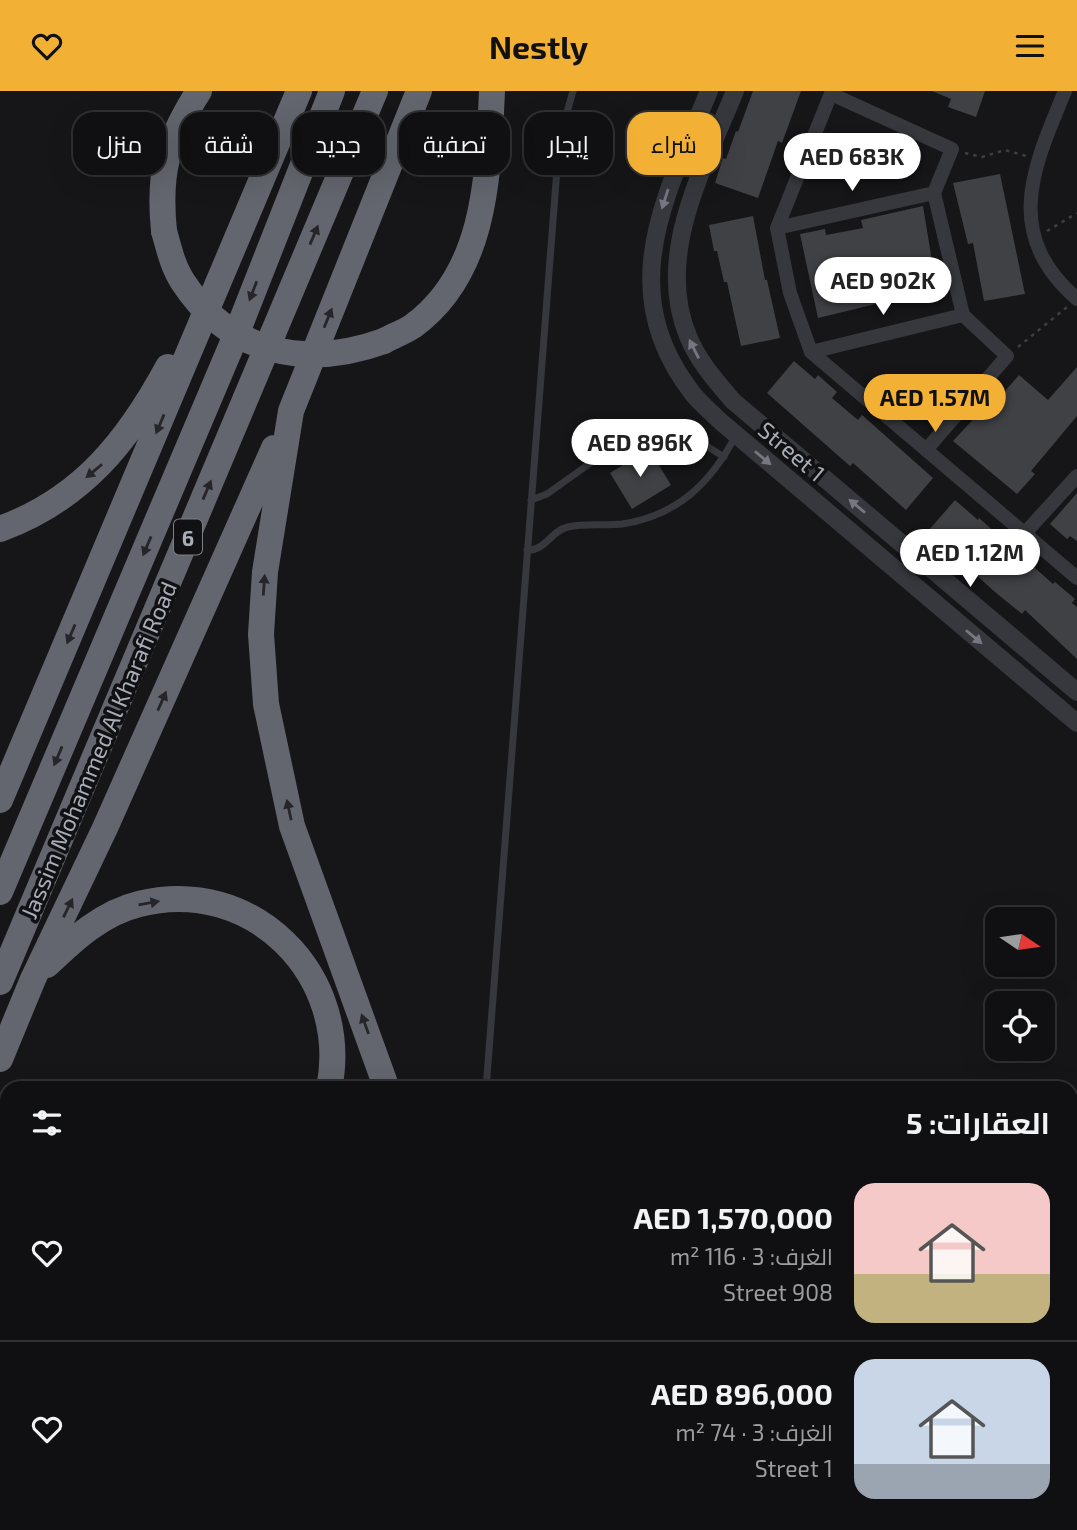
<!DOCTYPE html>
<html lang="ar">
<meta charset="utf-8">
<style>
body{margin:0;font-family:"Exo 2",Cairo,sans-serif;background:#1e1e20;color:#f1f3f6;direction:rtl;height:100vh;display:flex;flex-direction:column;font-size:26px;white-space:nowrap}
*{box-sizing:border-box;margin:0}
p{font-size:23px;color:#9c9d9f}
.icon{flex:none;width:38px;height:38px;fill:none;stroke:currentColor;stroke-width:2;stroke-linecap:round;stroke-linejoin:round}
.map{position:relative;flex:1;overflow:hidden;direction:ltr}
.panel{position:absolute;left:0px;top:990px;width:1078px;height:450px;display:flex;flex-direction:column;background:#101012;border-radius:21px 21px 0 0;box-shadow:0 7px 28px #0002,0 0 0 2px #303032;direction:rtl}
.panel>*{flex:none}
.banner{position:absolute;left:21px;top:21px;width:700px;height:63px;direction:rtl;display:flex;gap:14px}
.needle{width:46px;rotate:103deg}
.controls{position:absolute;left:985px;top:816px;display:grid;gap:14px}
.controls a{display:grid;place-items:center;width:70px;height:70px;border-radius:14px;background:#101012;box-shadow:0 7px 28px #0002,0 0 0 2px #303032;font-size:35px}
.price{position:absolute;translate:-50% -60px;padding:0 16px;border-radius:24px;background:#fff;color:#222;font-size:23px;line-height:46px;filter:drop-shadow(0 2px 4px #0008)}
.price::after{content:'';position:absolute;left:50%;top:42px;width:21px;height:16px;margin-left:-10px;background:inherit;clip-path:polygon(0 0,100% 0,50% 100%)}
.price.current{background:#f2b134;color:#111}
ul{padding:0;list-style:none}
li{display:flex;align-items:center;gap:21px;height:175px;padding:0 28px}
li+li{border-top:2px solid #303032}
li span{display:grid;place-items:center;flex:none;width:196px;height:140px;border-radius:21px;color:#555}
li>.icon{margin-inline-start:auto}
span .icon{width:84px;height:84px;fill:#fffc;stroke-width:1}
li b{font-size:30px}
h2{display:flex;justify-content:space-between;align-items:center;height:84px;padding:0 28px;font-size:30px}
.tag{padding:0 24px;border-radius:21px;background:#101012;box-shadow:0 7px 28px #0002,0 0 0 2px #303032;font-size:24px;line-height:63px}
.tag.current{background:#f2b134;color:#111}
header{display:flex;justify-content:space-between;align-items:center;height:91px;padding:0 28px;background:#f2b134;color:#111;font-size:32px;font-weight:700}
.map>svg:first-child{display:block}
.building{fill:#404145}
.lines{fill:none;stroke-linecap:round;stroke-linejoin:round}
.path{stroke:#3d3f44;stroke-width:2.5;stroke-dasharray:3.5 5;stroke-linecap:butt}
.service{stroke:#37383d;stroke-width:7}
.minor{stroke:#37383d;stroke-width:14}
.tertiary{stroke:#37383d;stroke-width:18}
.motorway{stroke:#63666e;stroke-width:26}
.motorway-bridge{stroke:#63666e;stroke-width:26}
.oneway{fill:#757881}
.oneway2{fill:#26262a}
.labels{text-anchor:middle;dominant-baseline:central;stroke-width:7;stroke-linejoin:round;paint-order:stroke}
.shield{fill:#111113;stroke:#7b7e86;stroke-width:2}
.shield-label{font-size:21px;font-weight:bold;fill:#a8adb8}
.street-label{font-size:23px;fill:#a8adb8;stroke:#111113}
</style>
<header><svg class="icon" aria-label="menu" viewBox="0 0 24 24"><path d="M4 6h16M4 12h16M4 18h16"/></svg>Nestly<svg class="icon" aria-label="heart" viewBox="0 0 24 24"><path d="M12 20l-8-8c-3-5 5-10 8-4 3-6 11-1 8 4z"/></svg></header>
<div class="map">
<svg width="1077" height="1439" viewBox="0 0 1077 1439">
<rect width="100%" height="100%" fill="#161618"/>
<path class="building" d="M753 0H801L782 52 778 50 758 107 715 92 723 67 726 68 736 40 738 41Z
M932 0H985L976 26 948 16 951 8Z
M1000 83 1025 203 984 210 973 152 968 153 953 92Z
M923 115 938 207 913 212 912 207 881 213 880 212 818 227 800 143 825 138 826 144 863 137 861 129Z
M753 125 765 189H767L780 247 741 255 727 191H724L717 160H714L709 134Z
M794 270 815 288 818 284 837 301 832 307 858 329 862 324 933 387 906 419 853 372 850 375 767 302Z
M1077 276V325L1031 380 1035 383 1017 403 953 350 994 306 997 309 1019 284 1048 309Z
M649 358 671 394 632 418 610 382Z
M1077 402V450L1070 445 1067 448 1050 433Z
M955 409 978 429 979 427 1053 493 1055 491 1075 508 1072 512 1077 516V568L1025 519 1022 523 995 501 974 482 976 480 929 439Z"/>
<g class="lines">
<path class="path" d="M965 62 982 66 1005 59 1026 65
M1047 140 1077 122
M1018 256 1067 216"/>
<path class="service" d="M531 409 547 403 634 341C664 324 700 351 724 366
M527 459C546 460 550 440 568 436 585 432 604 435 622 433 677 425 711 392 736 344
M486 998 558 65 563 35 573 0
M618 1433 622 1439
M959 1433 965 1439"/>
<path class="minor" d="M832 0 777 137 790 202 811 261 1077 487
M1065 0C1033 77 1002 143 1077 208
M831 3 952 58 934 102 963 224 1007 265 926 359
M777 137 934 102
M811 261 963 224
M1025 442 1077 385"/>
<path class="tertiary" d="M709 0C666 104 612 200 693 303 701 313 711 321 720 330L1077 632
M735 0C705 75 654 163 688 245 698 270 716 290 733 310L1077 601
M0 1026 7 1031
M0 1070 7 1076
M438 1433 445 1439
M480 1433 487 1439"/>
<path class="motorway" d="M164 140C158 81 167 50 199 0
M384 250C393 245 404 241 413 235 487 181 488 83 492 0
M0 438C82 408 128 350 168 276
M0 709 299 0
M0 801 236 244 332 0
M47 874C74 848 102 822 139 813 253 784 352 885 329 998
M0 891 375 0
M0 968 33 888 105 737 274 357
M387 998 292 735 266 613 261 543 265 481 291 320 419 0
M382 1433 397 1439
M526 1433 530 1439
M96 1439 108 1433
M211 1439 231 1433"/>
<path class="motorway-bridge" d="M164 140C169 158 173 176 183 191 230 263 307 278 384 250"/>
</g>
<defs><path id="oneway-solid" d="M-6-.8H1V-3.2L6.5 0L1 3.2V.8H-6Z" transform="scale(1.75)"/></defs>
<g class="oneway">
<use href="#oneway-solid" transform="translate(665 108) rotate(108)"/>
<use href="#oneway-solid" transform="translate(694 258) rotate(-117)"/>
<use href="#oneway-solid" transform="translate(763 367) rotate(40)"/>
<use href="#oneway-solid" transform="translate(857 415) rotate(-140)"/>
<use href="#oneway-solid" transform="translate(974 546) rotate(40)"/>
</g>
<g class="oneway2">
<use href="#oneway-solid" transform="translate(314 144) rotate(-67)"/>
<use href="#oneway-solid" transform="translate(253 200) rotate(111)"/>
<use href="#oneway-solid" transform="translate(328 227) rotate(-68)"/>
<use href="#oneway-solid" transform="translate(160 333) rotate(113)"/>
<use href="#oneway-solid" transform="translate(94 380) rotate(140)"/>
<use href="#oneway-solid" transform="translate(207 399) rotate(-67)"/>
<use href="#oneway-solid" transform="translate(147 455) rotate(113)"/>
<use href="#oneway-solid" transform="translate(264 494) rotate(-86)"/>
<use href="#oneway-solid" transform="translate(71 543) rotate(113)"/>
<use href="#oneway-solid" transform="translate(162 610) rotate(-66)"/>
<use href="#oneway-solid" transform="translate(58 665) rotate(113)"/>
<use href="#oneway-solid" transform="translate(289 719) rotate(-102)"/>
<use href="#oneway-solid" transform="translate(149 812) rotate(-10)"/>
<use href="#oneway-solid" transform="translate(68 817) rotate(-64)"/>
<use href="#oneway-solid" transform="translate(365 933) rotate(-110)"/>
</g>
<g class="labels">
<rect class="shield" x="174" y="428.5" width="28" height="35" rx="5"/>
<g class="shield-label">
<text x="188" y="446">6</text>
</g>
<g class="street-label">
<text transform="translate(792 360) rotate(40)">Street 1</text>
<text transform="translate(98 659) rotate(-67)">Jassim Mohammed Al Kharafi Road</text>
</g>
</g>
</svg>
<div class="controls">
<a><svg class="needle" viewBox="-14 -14 28 28"><path d="M0-13l5 13h-10z" fill="#e53935"/><path d="M0 13l5-13h-10z" fill="#9c9d9f"/></svg></a>
<a><svg class="icon" aria-label="locate" viewBox="0 0 24 24"><circle cx="12" cy="12" r="6"/><path d="M12 2v4M12 18v4M2 12h4M18 12h4"/></svg></a>
</div>
<b class="price" style="left:852px;top:102px">AED 683K</b>
<b class="price" style="left:883px;top:226px">AED 902K</b>
<b class="price current" style="left:935px;top:343px">AED 1.57M</b>
<b class="price" style="left:640px;top:388px">AED 896K</b>
<b class="price" style="left:970px;top:498px">AED 1.12M</b>
<div class="banner">
<a class="tag current">شراء</a>
<a class="tag">إيجار</a>
<a class="tag">تصفية</a>
<a class="tag">جديد</a>
<a class="tag">شقة</a>
<a class="tag">منزل</a>
</div>
<section class="panel">
<h2>العقارات: 5<svg class="icon" aria-label="filters" viewBox="0 0 24 24"><path d="M4 7h16M4 17h16"/><circle cx="9" cy="7" r="2"/><circle cx="15" cy="17" r="2"/></svg></h2>
<ul>
<li><span style="background:linear-gradient(#f6c9c9 65%,#c2b280 0)"><svg class="icon" aria-label="home" viewBox="0 0 24 24"><path d="M3 11l9-7 9 7M6 9v11h12V9"/></svg></span><div><b>AED 1,570,000</b><p>الغرف: 3 · 116 m²</p><p>Street 908</p></div><svg class="icon" aria-label="heart" viewBox="0 0 24 24"><path d="M12 20l-8-8c-3-5 5-10 8-4 3-6 11-1 8 4z"/></svg></li>
<li><span style="background:linear-gradient(#c9d6e8 75%,#9aa5b1 0)"><svg class="icon" aria-label="home" viewBox="0 0 24 24"><path d="M3 11l9-7 9 7M6 9v11h12V9"/></svg></span><div><b>AED 896,000</b><p>الغرف: 3 · 74 m²</p><p>Street 1</p></div><svg class="icon" aria-label="heart" viewBox="0 0 24 24"><path d="M12 20l-8-8c-3-5 5-10 8-4 3-6 11-1 8 4z"/></svg></li>
</ul>
</section>
</div>
